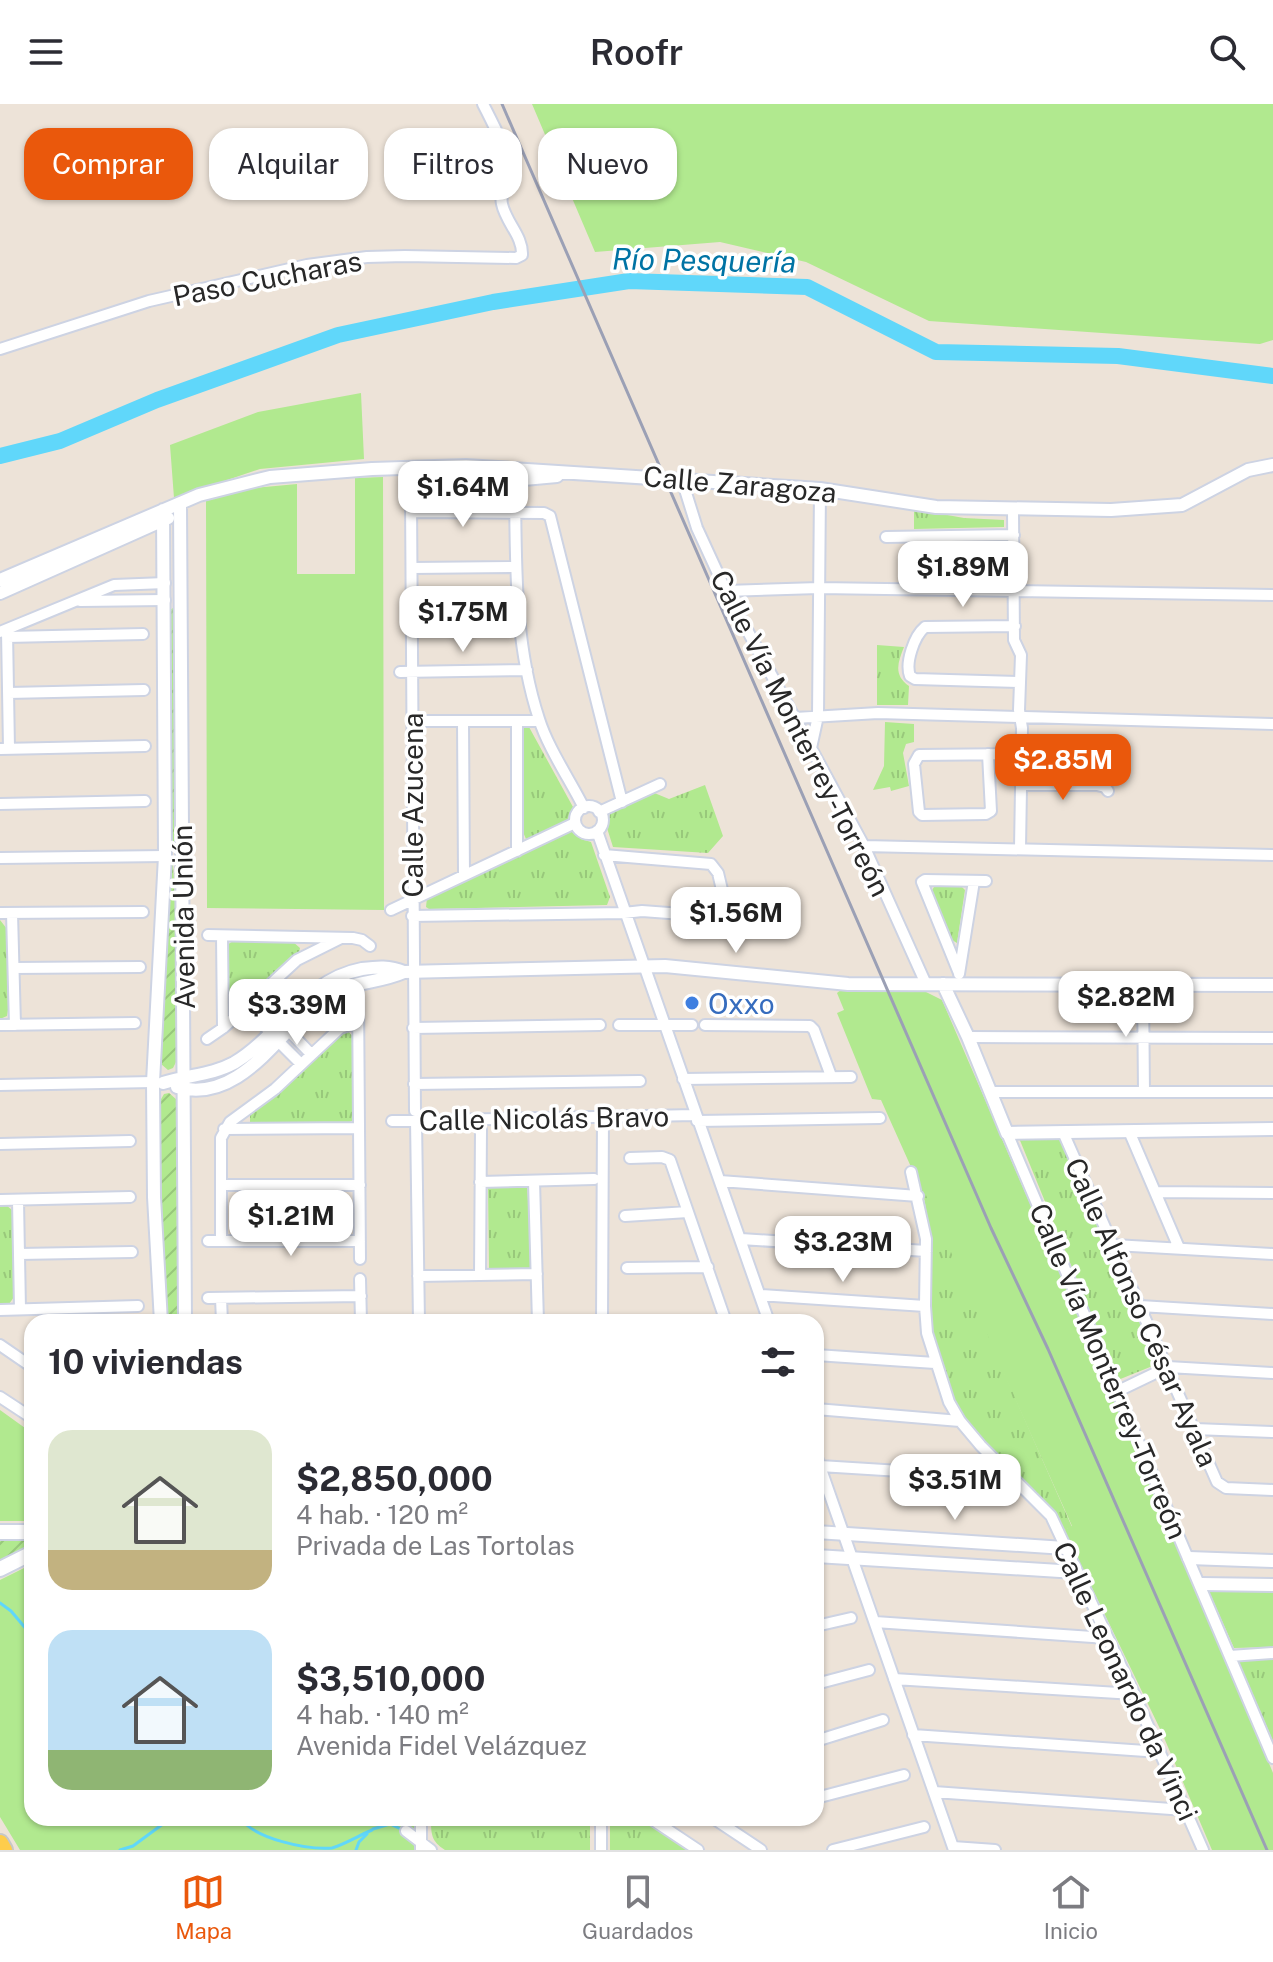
<!DOCTYPE html>
<html lang="es">
<meta charset="utf-8">
<style>
body{margin:0;font-family:"Public Sans",sans-serif;background:#f7f7f7;color:#2b2b33;height:100vh;display:flex;flex-direction:column;font-size:30px;white-space:nowrap}
*{box-sizing:border-box;margin:0}
p{font-size:26px;color:#7c7c81}
.icon{flex:none;width:44px;height:44px;fill:none;stroke:currentColor;stroke-width:2;stroke-linecap:round;stroke-linejoin:round}
.map{position:relative;flex:1;overflow:hidden}
.details{position:absolute;left:24px;top:1210px;width:800px;height:512px;display:flex;flex-direction:column;background:#fff;border-radius:24px;box-shadow:0 2px 6px #0004}
.details>*{flex:none}
.guide{position:absolute;left:24px;top:24px;width:800px;height:72px;display:flex;gap:16px}
.price{position:absolute;translate:-50% -68px;padding:0 18px;border-radius:16px;background:#fff;color:#222;font-size:26px;line-height:52px;filter:drop-shadow(0 2px 4px #0008)}
.price::after{content:'';position:absolute;left:50%;top:48px;width:24px;height:18px;margin-left:-12px;background:inherit;clip-path:polygon(0 0,100% 0,50% 100%)}
.price.selected{background:#ea580c;color:#fff}
ul{padding:0;list-style:none}
li{display:flex;align-items:center;gap:24px;height:200px;padding:0 24px}
li span{display:grid;place-items:center;flex:none;width:224px;height:160px;border-radius:24px;color:#555}
li>.icon{margin-inline-start:auto}
span .icon{width:96px;height:96px;fill:#fffc;stroke-width:1}
li b{font-size:34px}
h2{display:flex;justify-content:space-between;align-items:center;height:96px;padding:0 24px;font-size:34px}
.pill{padding:0 28px;border-radius:24px;background:#fff;box-shadow:0 2px 6px #0004;font-size:28px;line-height:72px}
.pill.selected{background:#ea580c;color:#fff}
header{display:flex;justify-content:space-between;align-items:center;height:104px;padding:0 24px;background:#fff;font-size:36px;font-weight:600}
.tab-bar{display:flex;justify-content:space-around;align-items:center;height:112px;border-top:2px solid #e1e1e2;background:#fff;font-size:22px;color:#7c7c81}
.tab-bar a{display:grid;justify-items:center;gap:4px}
.tab-bar .selected{color:#ea580c}
.map>svg:first-child{display:block}
.grass{fill:#b1e98f}
.park{fill:url(#park-tufts)}
.garden{fill:url(#garden-furrows)}
.lines{fill:none;stroke-linecap:round;stroke-linejoin:round}
.stream{stroke:#60d7fa;stroke-width:3}
.river{stroke:#60d7fa;stroke-width:16}
.minor-casing{stroke:#cdd3e3;stroke-width:14}
.tertiary-casing{stroke:#cdd3e3;stroke-width:16}
.secondary-casing{stroke:#cdd3e3;stroke-width:18}
.primary-casing{stroke:#c7c7c7;stroke-width:20}
.minor{stroke:#fff;stroke-width:10}
.tertiary{stroke:#fff;stroke-width:12}
.secondary{stroke:#fff;stroke-width:14}
.primary{stroke:#fecd4c;stroke-width:16}
.rail{stroke:#9ba0b5;stroke-width:3}
.shop-dot{fill:#3f7fe0;stroke:#fff;stroke-width:3}
.labels{text-anchor:middle;dominant-baseline:central;stroke-width:7;stroke-linejoin:round;paint-order:stroke}
.street-label{font-size:28px;fill:#282828;stroke:#fff}
.shop-label{font-size:28px;fill:#366cbe;stroke:#fff;text-anchor:start}
.water-label{font-size:30px;font-style:italic;fill:#0073a4;stroke:#fff}
</style>
<header><svg class="icon" aria-label="menu" viewBox="0 0 24 24"><path d="M4 6h16M4 12h16M4 18h16"/></svg>Roofr<svg class="icon" aria-label="search" viewBox="0 0 24 24"><circle cx="10" cy="10" r="6"/><path d="M15 15l6 6"/></svg></header>
<div class="map">
<svg width="1273" height="1746" viewBox="0 0 1273 1746">
<defs>
<pattern id="park-tufts" width="24" height="20" patternUnits="userSpaceOnUse" patternTransform="scale(2)"><rect width="24" height="20" fill="#b1e98f"/><path d="M3 7l-1-3M5 7V3M7 7l1-3M15 17l-1-3M17 17v-4M19 17l1-3" fill="none" stroke="#98c87b"/></pattern>
<pattern id="garden-furrows" width="10" height="10" patternUnits="userSpaceOnUse" patternTransform="scale(2)"><rect width="10" height="10" fill="#b1e98f"/><path d="M-1 1l2-2M0 10L10 0M9 11l2-2" fill="none" stroke="#98c87b"/></pattern>
</defs>
<rect width="100%" height="100%" fill="#ede3d8"/>
<path class="grass" d="M532 0H1273V236L1260 240 929 217 806 158 720 138 595 148Z
M361 289 364 355 260 365 174 394 170 341 258 308Z
M383 373 384 806 207 804 206 397 253 384 297 380V470H355V374Z
M842 885 924 887 942 896 1196 1484 1273 1669V1746H1212L1162 1629 1064 1426 1072 1422 881 996 872 995 837 909 844 906 837 889Z
M0 1306 32 1329V1417H0Z
M32 1460V1714H416V1746H20L0 1713V1476Z
M1208 1485 1273 1487V1543L1234 1544Z"/>
<path class="park" d="M914 405 964 414 1004 416V423L914 425Z
M877 541 904 543C898 558 893 571 909 582L908 601H877Z
M885 618 914 620V638L906 640 903 649 909 682 891 687 890 683 873 686 884 662Z
M529 623 573 703 567 717 526 735 523 728 524 624Z
M705 681 723 732 708 749 613 743 607 724 610 710 652 688 669 695Z
M571 727 581 735 591 738 610 793 607 801 429 805 426 803 427 794Z
M934 783H962L965 786 957 839 952 836 931 788Z
M0 816 7 825 8 906 7 912 0 915Z
M233 837H292L300 844 299 849 237 904 232 905 227 899V841Z
M348 927 353 933 354 1016 345 1020H254L250 1018V1010L269 997 343 928Z
M1019 1034H1060L1160 1259 1118 1276Z
M527 1080 532 1165H489L488 1081Z
M922 1082 1072 1423 1064 1426C1038 1378 988 1351 960 1305 941 1273 931 1229 930 1193 930 1174 933 1155 931 1137 929 1119 925 1101 922 1082Z
M0 1101H6L12 1106 14 1193 9 1200 0 1201Z
M1273 1554V1637L1239 1558 1241 1555Z
M431 1714H590V1746H445C431 1737 431 1730 431 1714Z
M610 1714H641L687 1746H610Z"/>
<path class="garden" d="M173 504 175 506 176 743 173 746 171 744 170 506Z
M173 760 177 832 176 958 173 964 168 966 161 960 170 762Z
M169 989 177 996 178 1218H168L159 1076 160 997 164 990Z
M32 1436V1442L0 1458V1437Z"/>
<g class="lines">
<path class="stream" d="M0 1499 11 1507 32 1532
M240 1714C255 1735 307 1746 332 1744 343 1741 360 1731 372 1726
M373 1725 390 1720 403 1726
M120 1746 133 1742 171 1714
M356 1746 359 1738 367 1730"/>
<path class="river" d="M0 352 60 337 157 296 338 231 493 198 629 177 807 183 936 248 1118 252 1273 272"/>
<g class="minor-casing">
<path id="minor" d="M0 245 149 197 307 161 367 153 405 152 516 154 522 151C523 132 506 119 502 100 499 87 509 77 509 64 508 47 491 16 483 0
M682 376 697 424 726 487 864 742 926 880
M515 382C516 461 514 539 539 615 548 644 570 676 584 704
M411 395 415 1007
M1013 406 1014 536 1021 551 1019 606 1022 624 1020 744
M411 408 544 409 550 412 622 698
M886 433 1014 431
M412 464 516 463
M726 487 819 484 1273 491
M80 497 165 496
M410 512 517 510
M1015 522 925 523C914 532 905 559 910 572L915 575 1020 578
M7 527 9 645
M0 528 114 481 165 479
M7 533 143 530
M400 568 527 566
M8 589 144 586
M795 614 878 609 1273 620
M412 617H539
M463 617 464 771
M517 617V747
M811 644 818 612 820 385
M0 645 145 642
M988 650 991 707 986 710 922 711 919 708 914 660 919 651 1022 650
M1021 681H1097L1105 683 1108 687
M0 700 145 697
M575 716a14 14 0 1 1 28 0a14 14 0 1 1-28 0Z
M599 708 660 680
M597 727 769 1218
M864 742 1273 751
M0 754 165 752
M391 806 575 719
M0 809 143 808
M12 809 15 921
M412 812 624 809 642 807 722 813 728 811 718 769 711 760 604 751
M208 831 353 834 362 836 370 842
M222 832 223 924
M14 864 140 863
M959 869 922 778 925 776 986 777
M959 870 974 777
M1143 882 1144 988
M358 889 360 1155
M256 894 279 918
M246 903 270 928
M0 921 135 919
M619 921H692
M705 921 810 922 814 926 831 972
M413 924 600 921
M288 926 311 950
M968 933 1273 934
M207 935 223 924 297 856 341 834
M278 937 301 960
M683 975 851 973
M414 980 640 977
M0 981 153 978
M990 988H1273
M416 1016 419 1218
M392 1017 695 1011
M697 1017 880 1014
M224 1025 359 1024
M1129 1027 1179 1144
M1063 1028 1217 1378 1226 1384 1273 1386
M1007 1029 1273 1654
M0 1040 130 1037
M630 1054 662 1053 670 1056 726 1218
M911 1068 926 1135 925 1202 927 1229 949 1298 960 1317 981 1342 1051 1412 1134 1590 1203 1746
M534 1077 538 1218
M720 1077 918 1092
M480 1078 594 1075
M221 1081H360
M1156 1088 1273 1089
M0 1096 130 1093
M18 1096 20 1205
M625 1112 688 1108
M741 1135 926 1147
M208 1137H360
M221 1137V1034L230 1018 275 985 340 924 358 918
M1114 1141 1273 1150
M19 1150 132 1148
M627 1164 708 1163
M480 1171 481 1025
M418 1172 537 1170
M360 1175 361 1218
M760 1191 925 1202
M208 1194 361 1192
M221 1194 222 1218
M1140 1202 1273 1210
M0 1206 138 1202
M602 1218 603 1012
M0 1241 32 1263
M816 1251 935 1259
M1116 1288 1168 1263 1273 1269
M0 1293 32 1314
M816 1305 960 1317
M1195 1325 1273 1328
M816 1351 954 1746
M820 1362 1013 1374
M875 1518 1107 1534
M816 1522 851 1514
M1230 1552 1273 1549
M894 1575 1134 1590
M816 1580 869 1566
M913 1631 1160 1648
M816 1637 883 1616
M934 1688 1185 1706
M816 1694 904 1671
M421 1714V1746
M650 1714 698 1746
M713 1714 761 1746
M406 1727 431 1746
M953 1743 995 1746
M601 1746V1714
M833 1746 924 1723"/>
</g>
<g class="tertiary-casing">
<path id="tertiary" d="M430 369 505 373 515 382
M515 382 524 375 557 372
M180 400 185 1218
M0 476 199 391 270 373 372 365 466 362 820 385 936 403 1111 406 1182 401 1248 366 1273 361
M0 489 168 414
M943 880 968 933 1007 1029 1273 1025
M163 979C187 971 212 971 234 959 281 931 304 876 362 865 378 863 389 862 404 868L665 862 848 880 1273 881
M177 983C241 1001 280 925 323 894 348 877 377 880 404 868
M161 1218 154 1093 153 978 165 752 163 406
M816 1428 1065 1444
M816 1452 1076 1468
M1189 1454 1273 1457
M1201 1480 1273 1481"/>
</g>
<g class="secondary-casing">
<path id="secondary" d="M0 1428H32
M0 1465 32 1449"/>
</g>
<g class="primary-casing">
<path id="primary" d="M0 1739 4 1746"/>
</g>
<use href="#minor" class="minor"/>
<use href="#tertiary" class="tertiary"/>
<use href="#secondary" class="secondary"/>
<use href="#primary" class="primary"/>
<path class="rail" d="M502 0 991 1124 1048 1245 1267 1746"/>
</g>
<circle class="shop-dot" cx="692" cy="899" r="8"/>
<g class="labels">
<g class="street-label">
<text transform="translate(267 174) rotate(-11)">Paso Cucharas</text>
<text transform="translate(740 380) rotate(5)">Calle Zaragoza</text>
<text transform="translate(801 629) rotate(63)">Calle Vía Monterrey-Torreón</text>
<text transform="translate(412 701) rotate(-90)">Calle Azucena</text>
<text transform="translate(183 813) rotate(-91)">Avenida Unión</text>
<text transform="translate(544 1014) rotate(-1)">Calle Nicolás Bravo</text>
<text transform="translate(1142 1208) rotate(66)">Calle Alfonso César Ayala</text>
<text transform="translate(1109 1267) rotate(67)">Calle Vía Monterrey-Torreón</text>
<text transform="translate(1126 1577) rotate(65)">Calle Leonardo da Vinci</text>
</g>
<g class="shop-label">
<text x="708" y="899">Oxxo</text>
</g>
<g class="water-label">
<text transform="translate(704 156) rotate(1)">Río Pesquería</text>
</g>
</g>
</svg>
<b class="price" style="left:463px;top:425px">$1.64M</b>
<b class="price" style="left:963px;top:505px">$1.89M</b>
<b class="price" style="left:463px;top:550px">$1.75M</b>
<b class="price selected" style="left:1063px;top:698px">$2.85M</b>
<b class="price" style="left:736px;top:851px">$1.56M</b>
<b class="price" style="left:1126px;top:935px">$2.82M</b>
<b class="price" style="left:297px;top:943px">$3.39M</b>
<b class="price" style="left:291px;top:1154px">$1.21M</b>
<b class="price" style="left:843px;top:1180px">$3.23M</b>
<b class="price" style="left:955px;top:1418px">$3.51M</b>
<div class="guide">
<a class="pill selected">Comprar</a>
<a class="pill">Alquilar</a>
<a class="pill">Filtros</a>
<a class="pill">Nuevo</a>
</div>
<section class="details">
<h2>10 viviendas<svg class="icon" aria-label="filters" viewBox="0 0 24 24"><path d="M4 7h16M4 17h16"/><circle cx="9" cy="7" r="2"/><circle cx="15" cy="17" r="2"/></svg></h2>
<ul>
<li><span style="background:linear-gradient(#dfe7d0 75%,#c2b280 0)"><svg class="icon" aria-label="home" viewBox="0 0 24 24"><path d="M3 11l9-7 9 7M6 9v11h12V9"/></svg></span><div><b>$2,850,000</b><p>4 hab. · 120 m²</p><p>Privada de Las Tortolas</p></div></li>
<li><span style="background:linear-gradient(#bfe0f5 75%,#8fb573 0)"><svg class="icon" aria-label="home" viewBox="0 0 24 24"><path d="M3 11l9-7 9 7M6 9v11h12V9"/></svg></span><div><b>$3,510,000</b><p>4 hab. · 140 m²</p><p>Avenida Fidel Velázquez</p></div></li>
</ul>
</section>
</div>
<nav class="tab-bar">
<a class="selected"><svg class="icon" aria-label="map" viewBox="0 0 24 24"><path d="M3 6l6-2 6 2 6-2v14l-6 2-6-2-6 2zM9 4v14M15 6v14"/></svg>Mapa</a>
<a><svg class="icon" aria-label="saved" viewBox="0 0 24 24"><path d="M7 4h10v16l-5-4-5 4z"/></svg>Guardados</a>
<a><svg class="icon" aria-label="home" viewBox="0 0 24 24"><path d="M3 11l9-7 9 7M6 9v11h12V9"/></svg>Inicio</a>
</nav>
